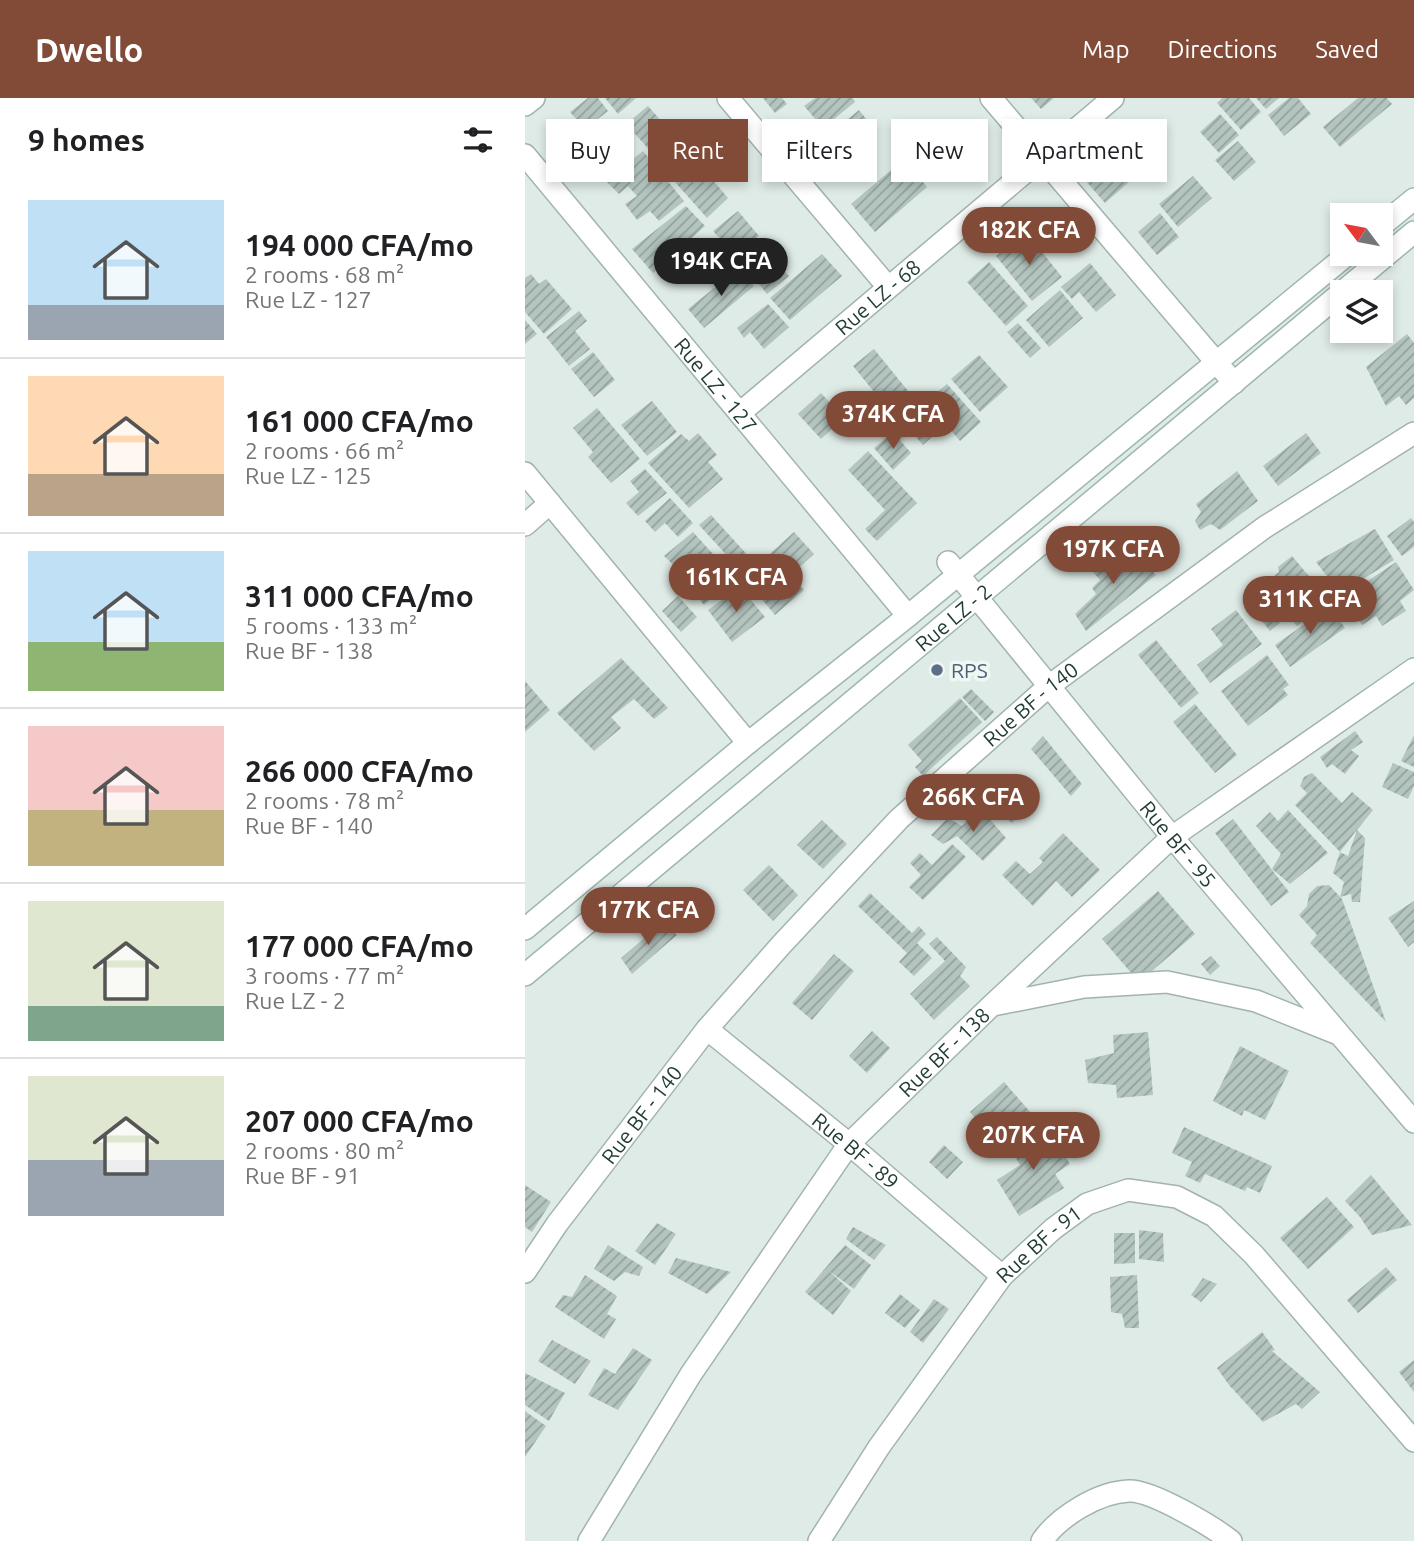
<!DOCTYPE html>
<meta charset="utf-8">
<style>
body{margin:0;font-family:Ubuntu,sans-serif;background:#f6f6f6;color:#202124;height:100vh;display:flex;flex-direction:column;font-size:26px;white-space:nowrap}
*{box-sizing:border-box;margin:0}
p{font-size:23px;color:#757577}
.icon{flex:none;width:38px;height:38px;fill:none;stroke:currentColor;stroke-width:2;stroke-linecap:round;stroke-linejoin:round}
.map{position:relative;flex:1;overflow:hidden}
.side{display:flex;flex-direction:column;background:#fff;width:525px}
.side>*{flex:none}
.top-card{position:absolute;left:21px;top:21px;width:665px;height:63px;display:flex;gap:14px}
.needle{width:46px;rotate:302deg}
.fabs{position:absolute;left:805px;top:105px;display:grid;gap:14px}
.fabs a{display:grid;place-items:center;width:63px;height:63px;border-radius:0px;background:#fff;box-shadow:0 4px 10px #0003;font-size:35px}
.price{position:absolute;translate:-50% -60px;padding:0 16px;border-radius:24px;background:#814b38;color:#fff;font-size:23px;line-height:46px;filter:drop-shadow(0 2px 4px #0008)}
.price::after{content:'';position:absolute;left:50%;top:42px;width:21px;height:16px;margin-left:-10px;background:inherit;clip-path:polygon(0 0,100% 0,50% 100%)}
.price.on{background:#222;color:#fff}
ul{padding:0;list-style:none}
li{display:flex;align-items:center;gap:21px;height:175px;padding:0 28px}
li+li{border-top:2px solid #e0e0e0}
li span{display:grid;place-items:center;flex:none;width:196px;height:140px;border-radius:0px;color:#555}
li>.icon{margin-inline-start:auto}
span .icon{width:84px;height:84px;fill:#fffc;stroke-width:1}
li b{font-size:30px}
h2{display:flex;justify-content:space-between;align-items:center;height:84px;padding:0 28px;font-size:30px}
.tag{padding:0 24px;border-radius:0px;background:#fff;box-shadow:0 4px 10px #0003;font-size:24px;line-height:63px}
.tag.on{background:#814b38;color:#fff}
header{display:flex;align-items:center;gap:42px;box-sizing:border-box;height:98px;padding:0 35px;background:#814b38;color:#fff}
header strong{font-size:33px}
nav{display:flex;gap:38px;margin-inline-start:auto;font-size:24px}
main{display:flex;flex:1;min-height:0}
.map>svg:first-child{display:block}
.building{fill:url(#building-hatch);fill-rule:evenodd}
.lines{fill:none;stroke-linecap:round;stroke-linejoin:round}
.street-casing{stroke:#a2b3ad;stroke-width:24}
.secondary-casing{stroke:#9db7ae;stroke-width:24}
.street{stroke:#fff;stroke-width:21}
.secondary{stroke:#fff;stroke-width:21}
.service-dot{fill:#5c6f8a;stroke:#eff7f3;stroke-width:2.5}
.labels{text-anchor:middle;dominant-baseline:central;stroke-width:7;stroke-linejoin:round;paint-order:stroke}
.street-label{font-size:21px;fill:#1f3b34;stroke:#eff7f3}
.service-label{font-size:21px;fill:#4e5e75;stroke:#eff7f3;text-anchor:start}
</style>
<header>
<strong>Dwello</strong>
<nav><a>Map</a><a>Directions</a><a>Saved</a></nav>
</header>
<main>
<section class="side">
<h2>9 homes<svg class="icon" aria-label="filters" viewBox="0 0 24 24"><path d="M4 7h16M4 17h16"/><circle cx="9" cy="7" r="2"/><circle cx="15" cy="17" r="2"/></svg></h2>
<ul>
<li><span style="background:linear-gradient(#bfe0f5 75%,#9aa5b1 0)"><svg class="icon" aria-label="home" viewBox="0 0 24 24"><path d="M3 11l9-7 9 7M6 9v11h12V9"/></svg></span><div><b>194 000 CFA/mo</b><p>2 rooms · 68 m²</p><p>Rue LZ - 127</p></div></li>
<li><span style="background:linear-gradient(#ffd9b3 70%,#b9a48a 0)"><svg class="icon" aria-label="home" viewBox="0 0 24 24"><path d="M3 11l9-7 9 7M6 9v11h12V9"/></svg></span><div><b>161 000 CFA/mo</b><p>2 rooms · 66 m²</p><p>Rue LZ - 125</p></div></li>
<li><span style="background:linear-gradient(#bfe0f5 65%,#8fb573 0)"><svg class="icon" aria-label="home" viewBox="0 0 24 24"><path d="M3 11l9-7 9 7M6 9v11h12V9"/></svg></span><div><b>311 000 CFA/mo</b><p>5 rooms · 133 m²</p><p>Rue BF - 138</p></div></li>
<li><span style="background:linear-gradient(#f6c9c9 60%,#c2b280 0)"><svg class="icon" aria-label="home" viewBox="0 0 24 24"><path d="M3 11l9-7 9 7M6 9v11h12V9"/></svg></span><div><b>266 000 CFA/mo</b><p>2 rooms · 78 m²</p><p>Rue BF - 140</p></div></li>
<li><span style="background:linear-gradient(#dfe7d0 75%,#7fa58c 0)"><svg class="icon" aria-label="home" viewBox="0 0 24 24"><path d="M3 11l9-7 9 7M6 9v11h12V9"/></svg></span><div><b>177 000 CFA/mo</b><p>3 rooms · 77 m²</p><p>Rue LZ - 2</p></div></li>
<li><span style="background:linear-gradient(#dfe7d0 60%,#9aa5b1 0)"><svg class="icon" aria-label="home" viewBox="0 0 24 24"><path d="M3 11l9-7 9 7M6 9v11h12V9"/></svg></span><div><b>207 000 CFA/mo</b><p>2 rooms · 80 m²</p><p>Rue BF - 91</p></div></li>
</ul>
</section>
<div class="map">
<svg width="889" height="1443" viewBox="0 0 889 1443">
<defs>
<pattern id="building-hatch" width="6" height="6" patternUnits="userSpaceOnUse" patternTransform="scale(1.75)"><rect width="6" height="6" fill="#b4c5bf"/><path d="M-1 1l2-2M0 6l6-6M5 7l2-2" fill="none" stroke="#92a19c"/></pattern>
</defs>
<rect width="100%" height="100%" fill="#dfebe6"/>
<path class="building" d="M63 0H73L83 13 60 31 45 14Z
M80 0H111L93 16Z
M238 0H257L262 6 250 15Z
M290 0H328L330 4 298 30 279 8Z
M506 0H529L516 11Z
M697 0H724L736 14 716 32 692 5Z
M731 0H754L741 11Z
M764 0H773L786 16 759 38 743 17Z
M833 0H862L867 6 815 49 798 29Z
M123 8 161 51 140 69 101 26Z
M334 12 351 33 305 73 286 51Z
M695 16 714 37 694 55 675 34Z
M713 43 731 64 709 83 690 62Z
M118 53 159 103 134 123 125 113 112 122 100 106 112 98 103 88 94 96 81 83Z
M592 54 612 77 580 105 560 82Z
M165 55 203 100 182 120 142 75Z
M379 61 402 89 350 134 326 106Z
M668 78 687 100 653 129 634 106Z
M161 108 180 128 128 175 107 151Z
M213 113 234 138 211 157 188 133Z
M635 115 654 139 632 157 613 134Z
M501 134 537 179 507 203 471 158Z
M297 156 317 178 265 222 245 200Z
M247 159 264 178 242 196 225 175Z
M464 164 503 208 481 228 442 184Z
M565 165 591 197 571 214 554 194 547 201 536 189Z
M214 170 229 188 179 230 163 211Z
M6 176 14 186 21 181 47 211 19 236 0 214V180Z
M535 192 558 220 524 249 501 222Z
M243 206 264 229 239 251 225 234 219 240 212 230Z
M54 213 62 223 50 233 65 251 44 268 21 239Z
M0 222 12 236 0 246Z
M493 225 516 250 505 260 482 234Z
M882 236 889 245V300L881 307 874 298 861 308 841 269Z
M349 251 392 304 371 321 328 268Z
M68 254 90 282 69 299 46 271Z
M454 257 483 289 455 314 426 281Z
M422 286 456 324 435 343 401 303Z
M296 295 319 320 296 341 273 316Z
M127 303 152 334 122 358 96 327Z
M396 307 417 330 398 347 378 324Z
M72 310 115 361 86 385 63 359 68 354 48 330Z
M368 334 386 355 368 372 349 350Z
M173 335 192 357 183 364 198 381 164 410 123 365 156 336 164 343Z
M781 335 796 355 753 388 738 368Z
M343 353 392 405 352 443 340 431 360 412 323 372Z
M120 371 142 395 113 418 101 405 114 394 105 383Z
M712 373 733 403 695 432 686 426 675 432 670 423 676 414 671 406Z
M145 400 168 425 153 439 140 425 130 434 120 423Z
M186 417 228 463 218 475 174 427Z
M886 420 889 424V449L877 458 862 438Z
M850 431 869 462 815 495 791 464Z
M168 434 188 456 160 478 139 458Z
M269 434 289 456 257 485 237 463Z
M574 455 593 467 614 456 631 477 561 533 550 516 571 496 567 490 575 482 562 467Z
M767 458 804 502 772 528 763 518 745 533 720 502 754 474 753 469Z
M190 460 209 480 179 507 161 485 171 475 180 483 187 476 182 468Z
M871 464 889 492 875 503 881 513 857 528 851 518 837 527 819 499Z
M235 468 255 493 269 481 279 492 250 517 220 481Z
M215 489 240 519 207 544 183 512Z
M153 498 172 519 156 534 137 513Z
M805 508 820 530 765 569 750 547Z
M711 512 737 546 685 585 672 567 698 547 686 531Z
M631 542 674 595 656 610 613 557Z
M742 557 764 587 758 591 763 597 723 628 696 593Z
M96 560 143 610 129 621 109 601 86 619 96 630 69 653 32 615Z
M0 583 25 612 0 634Z
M446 591 469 614 460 623 437 599Z
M435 600 457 624 398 678 390 669 397 663 383 647Z
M670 606 712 657 690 675 648 624Z
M830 633 838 644 826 652 834 658 820 676 807 666 802 670 795 659Z
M889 637V669L876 663Z
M518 638 557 686 546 698 506 651Z
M868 665 889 674V688L883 701 857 689Z
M787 675 817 705 827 694 848 712 832 732 840 740 835 804H827L826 796 815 799 819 784 808 775 815 754 770 707 782 695 775 688 779 679ZM832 732 823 758 815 754 831 733Z
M489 687 507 704 487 725 469 709Z
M456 711 481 740 458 763 432 738 418 746 406 737 423 720 437 728Z
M763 712 803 755 765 786 747 771 756 756 731 728 745 714 753 723Z
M708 721 764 794 746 808 690 735Z
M297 722 322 746 298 771 272 747Z
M538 735 575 772 547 799 531 783 508 808 477 777 491 763 505 776 518 764 514 760Z
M427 746 441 759 398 802 384 789 396 777 385 765 395 755 407 767Z
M244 767 273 797 248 823 218 792Z
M804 787 817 801 861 924 785 845 792 837 774 817 782 808 784 796 792 788Z
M633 793 670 836 614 884 577 841Z
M345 795 387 835 394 828 401 836 392 845 407 860 389 878 374 864 382 855 333 808Z
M889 803V844L883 849 863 820Z
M138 824 152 837 107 876 96 860Z
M412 839 441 869 435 878 445 888 409 922 385 896 420 863 404 846Z
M309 856 329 873 287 922 267 905Z
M686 858 695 868 685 877 676 866Z
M347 933 365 950 342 975 324 958Z
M623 934 628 997 592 1000 591 987 563 985 560 962 589 955 588 937Z
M715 948 764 973 740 1022 719 1012 717 1018 688 1003Z
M479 984 507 1016 472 1046 445 1014Z
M508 1029 521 1050 531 1044 545 1066 530 1076 539 1090 494 1118 472 1082 495 1067 482 1045Z
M659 1029 747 1068 735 1095 722 1089 720 1093 680 1076 675 1085 660 1078 667 1064 647 1055Z
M419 1047 438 1064 422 1081 404 1064Z
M846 1077 887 1127 847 1137 835 1119 820 1103Z
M0 1087 26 1104 7 1134 0 1129Z
M802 1099 829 1129 783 1171 755 1140Z
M132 1125 151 1136 130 1167 110 1153Z
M328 1129 361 1147 349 1162 321 1141Z
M614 1132 638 1135 639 1164 614 1161Z
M589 1135H610V1165L589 1166Z
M83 1147 118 1169 114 1178 100 1174 89 1183 69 1171Z
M320 1147 346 1167 329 1191 304 1173 326 1193 308 1217 280 1194Z
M151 1160 206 1174 182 1196 143 1175Z
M861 1169 872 1182 833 1215 822 1202Z
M60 1177 92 1198 82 1216 91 1221 79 1241 30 1209 38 1197 47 1199Z
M612 1177 614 1230H600L597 1216 586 1214 585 1179Z
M678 1180 692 1186 676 1204 666 1197Z
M375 1196 395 1212 380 1230 360 1215Z
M409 1201 424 1211 398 1245 385 1234Z
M737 1234 750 1252 747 1253 795 1294 777 1311 771 1306 738 1324 704 1287 692 1270Z
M27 1242 66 1263 50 1286 13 1263Z
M108 1250 127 1262 93 1312 63 1297 79 1270 90 1276Z
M889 1262V1294L874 1274Z
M0 1275 40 1295 24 1323 0 1307Z
M0 1313 21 1328 0 1359Z"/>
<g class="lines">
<g class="street-casing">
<g id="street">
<path d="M203 0 363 189"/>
<path d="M466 0 709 285"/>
<path d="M0 7 9 0"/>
<path id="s1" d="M0 57 383 518"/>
<path id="s2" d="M215 315 588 0"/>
<path d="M0 375 223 645"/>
<path d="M0 427 25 405"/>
<path id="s3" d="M423 464 647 739 889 1024"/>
<path d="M468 907 559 889 642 884 731 903 811 935"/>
<path id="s4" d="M182 931 324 1046 477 1178"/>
<path id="s5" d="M0 1174 32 1126 182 931 257 846 374 721 524 588 740 429 889 335"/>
<path id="s6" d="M64 1443 166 1276 324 1046 466 908 647 739 889 571"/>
<path id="s7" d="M294 1443 354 1349 477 1178 528 1131 562 1106 603 1092 652 1099 689 1118 729 1157 889 1343"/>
<path d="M517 1443C534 1418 574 1394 604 1393 627 1392 688 1429 706 1443"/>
</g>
</g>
<g class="secondary-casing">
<g id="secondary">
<path d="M856 128 889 101"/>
<path d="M0 831 223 645 383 518 823 156"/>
<path id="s8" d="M0 877 889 134"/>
</g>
</g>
<use href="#street" class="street"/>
<use href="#secondary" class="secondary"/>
</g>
<circle class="service-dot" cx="412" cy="572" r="7"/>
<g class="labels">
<g class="street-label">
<text stroke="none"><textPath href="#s2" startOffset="180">Rue LZ - 68</textPath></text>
<text stroke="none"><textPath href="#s1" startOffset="299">Rue LZ - 127</textPath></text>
<text stroke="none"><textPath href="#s8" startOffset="558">Rue LZ - 2</textPath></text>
<text stroke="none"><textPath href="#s5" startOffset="763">Rue BF - 140</textPath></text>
<text stroke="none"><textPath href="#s3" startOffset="364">Rue BF - 95</textPath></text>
<text stroke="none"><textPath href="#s6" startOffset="607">Rue BF - 138</textPath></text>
<text stroke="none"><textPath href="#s5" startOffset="196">Rue BF - 140</textPath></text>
<text stroke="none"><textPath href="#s4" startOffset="192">Rue BF - 89</textPath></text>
<text stroke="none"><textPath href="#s7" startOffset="371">Rue BF - 91</textPath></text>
</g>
<g class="service-label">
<text x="426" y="572">RPS</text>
</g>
</g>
</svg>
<div class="fabs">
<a><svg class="needle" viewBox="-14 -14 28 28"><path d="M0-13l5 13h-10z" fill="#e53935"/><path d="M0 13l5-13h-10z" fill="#757577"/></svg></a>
<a><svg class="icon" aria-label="layers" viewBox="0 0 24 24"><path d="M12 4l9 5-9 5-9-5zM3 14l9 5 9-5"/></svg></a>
</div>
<b class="price" style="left:504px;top:169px">182K CFA</b>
<b class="price on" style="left:196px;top:200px">194K CFA</b>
<b class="price" style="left:368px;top:353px">374K CFA</b>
<b class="price" style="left:588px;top:488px">197K CFA</b>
<b class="price" style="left:211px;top:516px">161K CFA</b>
<b class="price" style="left:785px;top:538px">311K CFA</b>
<b class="price" style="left:448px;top:736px">266K CFA</b>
<b class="price" style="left:123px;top:849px">177K CFA</b>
<b class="price" style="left:508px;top:1074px">207K CFA</b>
<div class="top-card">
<a class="tag">Buy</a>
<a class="tag on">Rent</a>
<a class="tag">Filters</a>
<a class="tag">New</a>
<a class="tag">Apartment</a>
</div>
</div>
</main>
